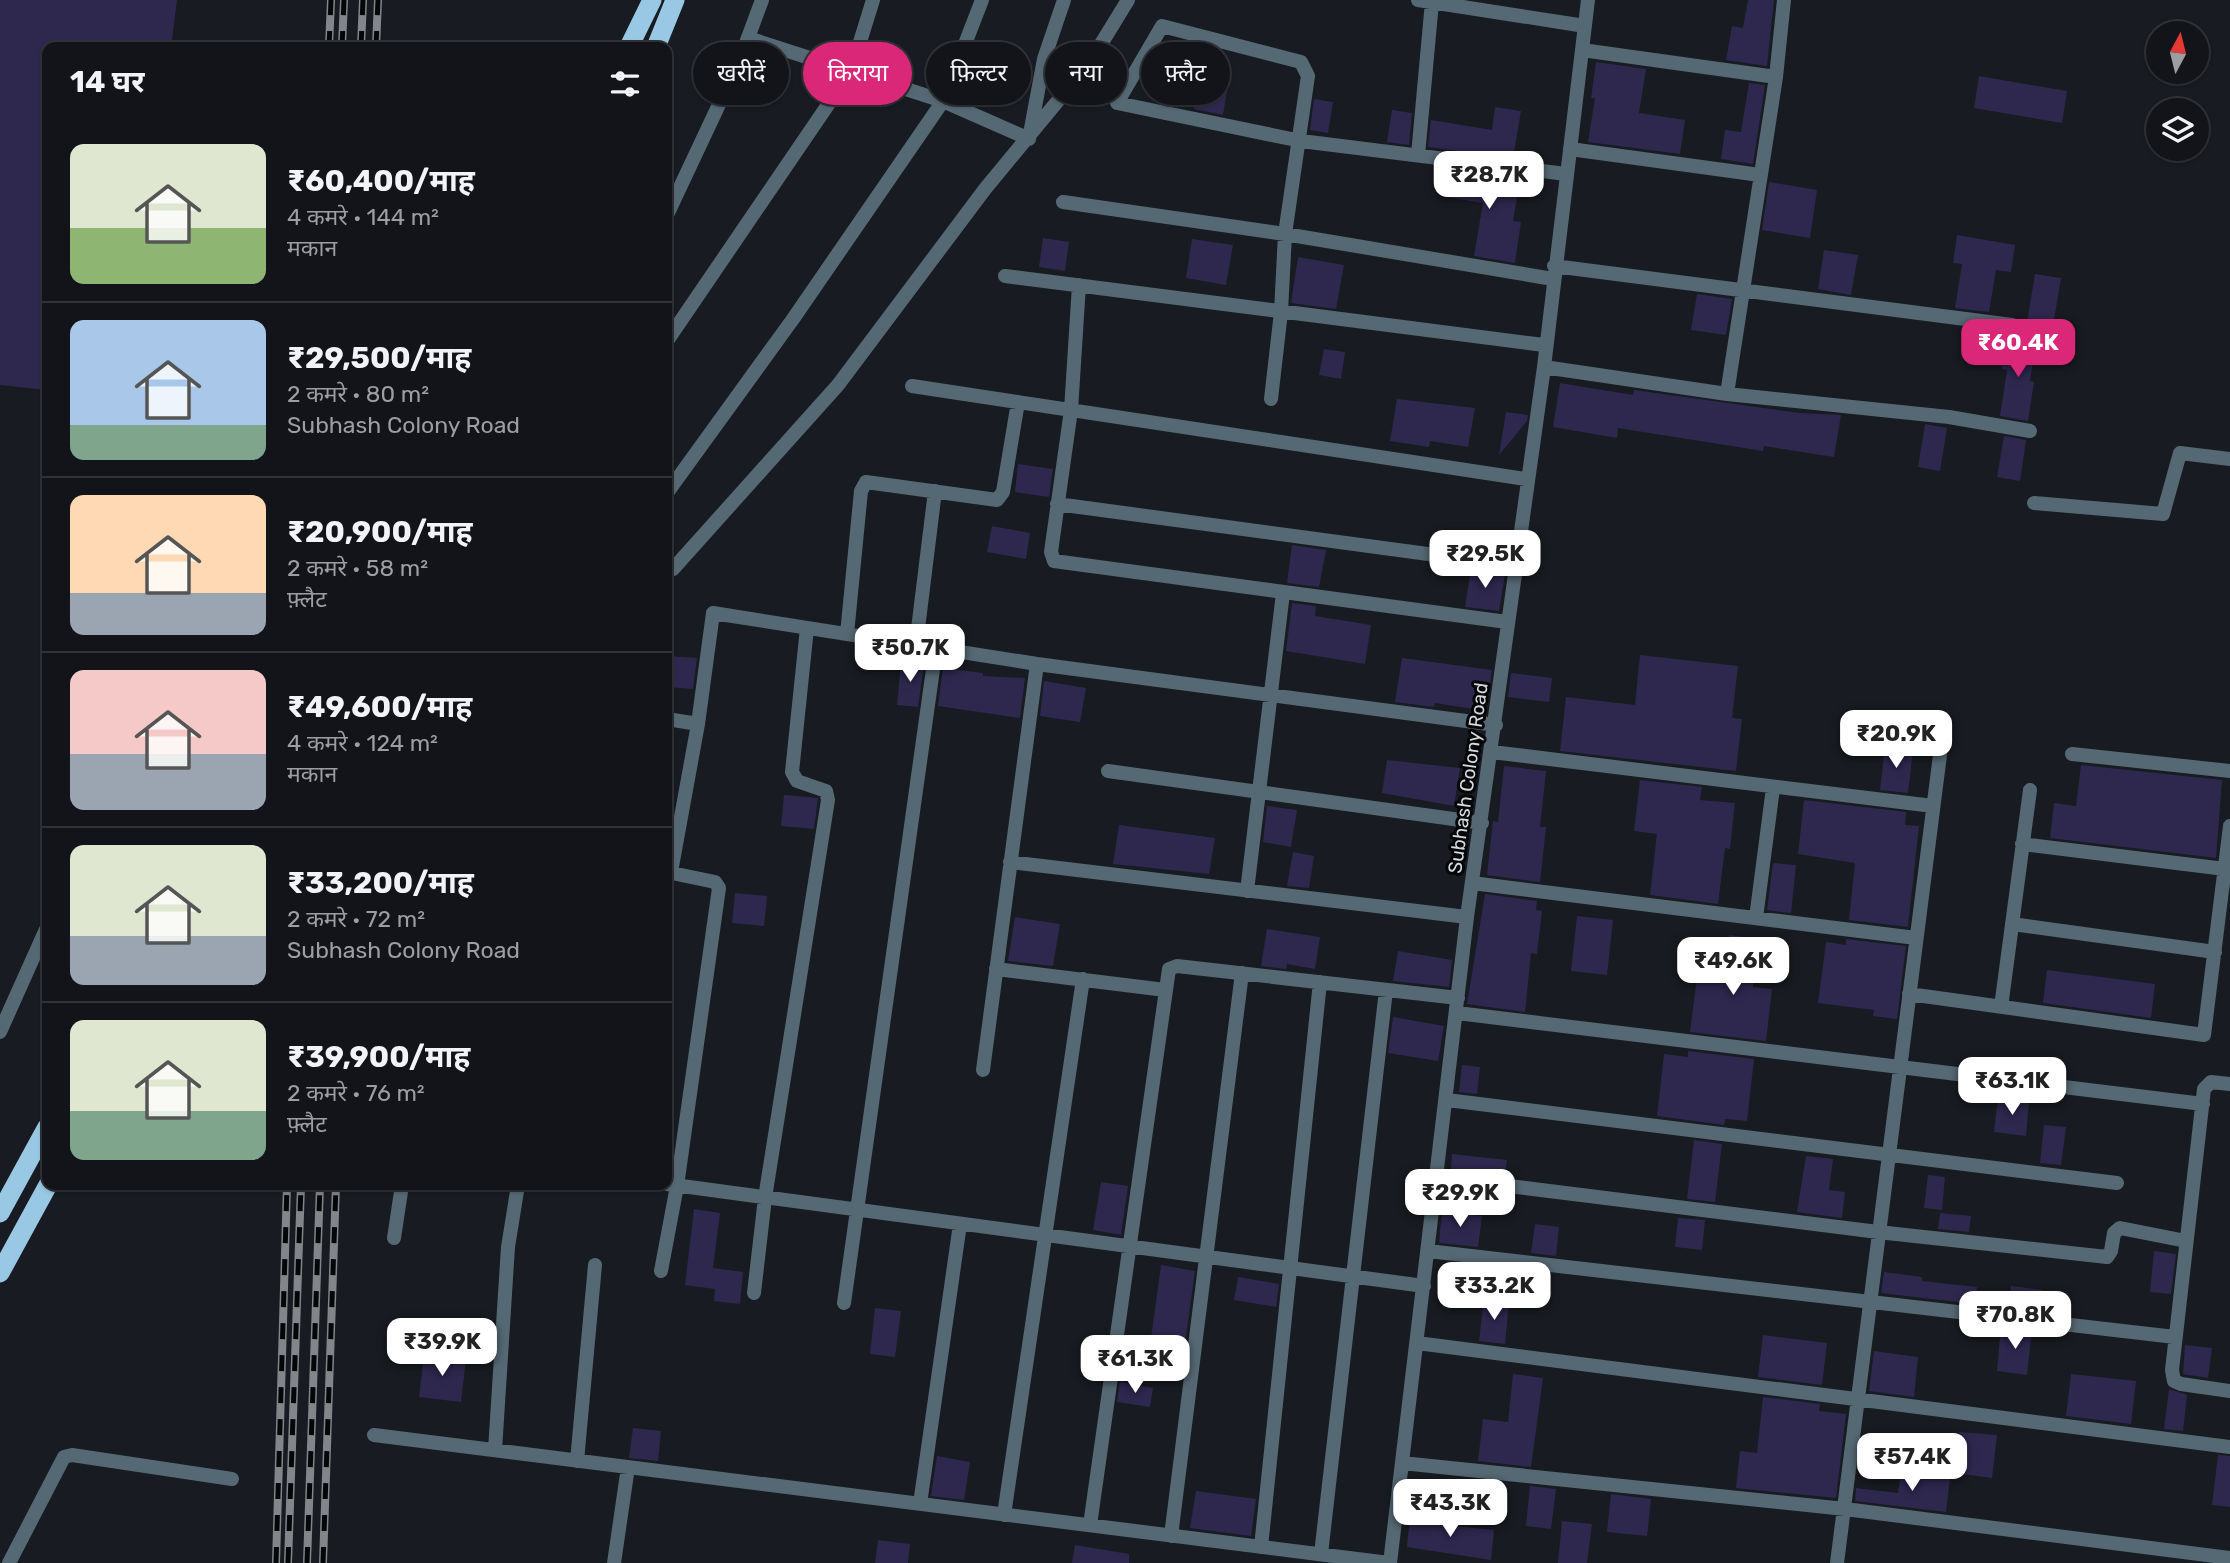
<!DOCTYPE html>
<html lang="hi">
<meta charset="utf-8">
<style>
body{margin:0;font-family:Rubik,"Noto Sans Devanagari",sans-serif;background:#1b1d22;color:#f1f3f6;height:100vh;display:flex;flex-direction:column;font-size:26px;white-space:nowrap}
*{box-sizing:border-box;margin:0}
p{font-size:23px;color:#9c9ea2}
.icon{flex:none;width:38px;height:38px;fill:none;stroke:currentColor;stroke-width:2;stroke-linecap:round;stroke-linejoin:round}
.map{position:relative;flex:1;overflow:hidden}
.panel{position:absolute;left:42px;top:42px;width:630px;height:1148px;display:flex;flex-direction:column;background:#121419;border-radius:14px;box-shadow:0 2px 5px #0004,0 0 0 2px #313338}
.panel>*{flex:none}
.top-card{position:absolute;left:693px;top:42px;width:665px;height:63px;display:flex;gap:14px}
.needle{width:46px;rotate:7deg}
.tools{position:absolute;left:2146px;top:21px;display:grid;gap:14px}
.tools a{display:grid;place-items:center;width:63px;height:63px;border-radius:50%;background:#121419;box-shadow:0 2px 5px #0004,0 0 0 2px #313338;font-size:35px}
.price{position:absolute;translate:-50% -60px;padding:0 16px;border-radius:14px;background:#fff;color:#222;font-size:23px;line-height:46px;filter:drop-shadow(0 2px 4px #0008)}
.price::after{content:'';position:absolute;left:50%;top:42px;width:21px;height:16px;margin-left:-10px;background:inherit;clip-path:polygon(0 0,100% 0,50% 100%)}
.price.on{background:#db2777;color:#fff}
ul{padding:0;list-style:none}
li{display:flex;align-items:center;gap:21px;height:175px;padding:0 28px}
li+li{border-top:2px solid #313338}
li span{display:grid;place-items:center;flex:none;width:196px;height:140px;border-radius:14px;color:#555}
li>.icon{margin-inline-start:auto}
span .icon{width:84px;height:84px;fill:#fffc;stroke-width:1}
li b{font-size:30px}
h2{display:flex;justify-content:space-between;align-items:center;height:84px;padding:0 28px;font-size:30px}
.tag{padding:0 24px;border-radius:32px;background:#121419;box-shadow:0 2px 5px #0004,0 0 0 2px #313338;font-size:24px;line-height:63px}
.tag.on{background:#db2777;color:#fff}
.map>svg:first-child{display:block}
.building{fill:#2e284f}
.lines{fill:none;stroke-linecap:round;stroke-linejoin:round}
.minor{stroke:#556974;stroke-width:14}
.trunk{stroke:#98c8e3;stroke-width:19}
.rail-casing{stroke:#82858a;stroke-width:8}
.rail{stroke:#050608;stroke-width:5;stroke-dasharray:16;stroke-linecap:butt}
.labels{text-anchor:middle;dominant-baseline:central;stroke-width:6;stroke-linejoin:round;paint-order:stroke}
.street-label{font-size:19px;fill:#d5d8dc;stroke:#050608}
</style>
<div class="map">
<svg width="2230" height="1563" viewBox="0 0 2230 1563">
<rect width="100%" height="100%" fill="#181b21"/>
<path class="building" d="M0 0H177L171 47H47V390L0 385Z
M1748 0H1774L1767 66 1726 60 1732 26 1743 28Z
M1596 62 1646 69 1639 113 1685 120 1680 154 1588 142 1595 98H1591Z
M1201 68 1230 73 1223 115 1194 109Z
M1979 76 2067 91 2062 123 1974 108Z
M1749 83 1765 85 1753 164 1721 159 1725 130 1741 132Z
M1314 99 1333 102 1328 133 1310 130Z
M1495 107 1521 111 1513 158 1428 147 1431 120 1492 130Z
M1392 110 1412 113 1409 145 1387 142Z
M1444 168 1520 180 1513 221 1521 222 1515 263 1474 256 1483 203 1440 196Z
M1769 182 1817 190 1810 238 1762 230Z
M1957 235 2015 245 2011 272 1996 270 1989 312 1955 308 1962 264 1953 263Z
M1043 238 1069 242 1065 271 1039 267Z
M1192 239 1233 245 1226 285 1186 278Z
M1824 250 1858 255 1851 295 1818 289Z
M1298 257 1344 265 1336 309 1291 303Z
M2035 274 2061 278 2053 326 2027 322Z
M1697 294 1732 299 1726 335 1691 330Z
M2007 337 2036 341 2030 381 2034 382 2028 421 2000 416 2007 370 2002 369Z
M1324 349 1345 352 1341 379 1319 375Z
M1560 383 1633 395 1634 390 1800 413 1841 415 1834 457 1764 446 1763 451 1618 428 1617 438 1553 427Z
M1397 399 1475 408 1468 447 1430 441 1429 447 1390 441Z
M1506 412 1528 415 1527 421 1499 455Z
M1925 424 1947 428 1940 471 1918 467Z
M2004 436 2026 440 2020 481 1997 477Z
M1018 464 1053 469 1049 497 1015 492Z
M992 526 1030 533 1026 559 987 552Z
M1292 545 1326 550 1319 587 1287 583Z
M1471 569 1505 574 1499 611 1465 607Z
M1292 603 1316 606 1315 616 1371 625 1365 664 1286 651Z
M1640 655 1738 666 1732 718 1742 719 1736 771 1560 751 1566 697 1635 705Z
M667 656 697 658 693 689 667 687Z
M1402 658 1492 670 1486 711 1435 703 1434 707 1395 702Z
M901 662 924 664 918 707 897 705Z
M943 668 983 673V676L1025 678 1020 718 938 706Z
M1511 673 1552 678 1549 702 1508 697Z
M1044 681 1086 688 1080 722 1040 716Z
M1885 747 1913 750 1908 793 1880 790Z
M1387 760 1460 768 1454 806 1382 793Z
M2081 765 2222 780 2216 858 2050 838 2054 803 2076 806Z
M1504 766 1546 771 1540 827H1546L1540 882 1487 875 1493 821 1498 822Z
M1640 780 1702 787 1700 800 1735 803 1730 849 1725 848 1718 904 1650 895 1657 834 1634 831Z
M784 795 818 798 814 829 781 826Z
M1804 800 1906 812 1905 825 1919 826 1908 927 1849 920 1855 863 1798 854Z
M1267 806 1297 810 1291 847 1263 842Z
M1119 825 1215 838 1209 874 1113 864Z
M1293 852 1314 856 1309 888 1287 886Z
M1773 863 1796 865 1791 913 1767 910Z
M735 893 767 896 764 926 732 923Z
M1485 894 1537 901 1536 910 1542 911 1537 954 1531 953 1525 1012 1467 1004Z
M1577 916 1613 920 1607 975 1571 971Z
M1015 917 1060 924 1053 966 1008 961Z
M1267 929 1320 937 1315 969 1287 964 1286 969 1261 966Z
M1729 935 1758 939 1753 987 1772 989 1766 1041 1690 1032 1697 978 1724 981Z
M1846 939 1906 946 1897 1019 1873 1016 1874 1010 1818 1003 1826 942 1846 945Z
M1398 951 1452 960 1449 987 1393 981Z
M2047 970 2155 984 2151 1018 2043 1003Z
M1393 1017 1444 1026 1438 1061 1388 1053Z
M1688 1051 1754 1059 1747 1121 1725 1119 1724 1125 1657 1116 1664 1054 1688 1057Z
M1462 1065 1480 1067 1477 1094 1459 1092Z
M1998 1098 2029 1102 2026 1136 1994 1132Z
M2044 1125 2066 1127 2061 1165 2040 1163Z
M1694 1140 1722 1144 1715 1202 1687 1199Z
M1452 1154 1507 1160 1505 1176 1451 1169Z
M1806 1156 1833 1159 1829 1190 1845 1192 1842 1218 1797 1212Z
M1928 1175 1945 1177 1942 1210 1924 1208Z
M1101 1182 1128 1186 1121 1235 1093 1230Z
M694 1209 720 1213 713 1268 743 1272 740 1304 714 1301 715 1289 685 1285Z
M1442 1212 1482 1216 1478 1247 1439 1243Z
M1940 1213 1971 1216 1969 1232 1938 1229Z
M1678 1218 1705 1220 1702 1250 1675 1247Z
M1535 1224 1559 1227 1556 1256 1531 1253Z
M2154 1251 2176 1254 2171 1294 2150 1292Z
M1161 1265 1195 1271 1185 1344 1151 1338Z
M1884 1272 1922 1277V1281L1977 1287 1975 1304 1881 1293Z
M1238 1277 1279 1284 1276 1307 1234 1300Z
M2011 1286 2043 1290 2041 1312 2009 1308Z
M1484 1299 1509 1302 1505 1344 1479 1341Z
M875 1308 901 1311 895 1357 870 1354Z
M2007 1327 2032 1330 2027 1375 1997 1371 2000 1337 2006 1338Z
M1763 1335 1827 1343 1822 1385 1758 1377Z
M2185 1345 2212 1348 2208 1378 2183 1374Z
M1874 1351 1918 1357 1914 1397 1869 1391Z
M424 1355 466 1360 461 1402 419 1397Z
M1513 1374 1543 1378 1531 1467 1478 1461 1483 1419 1508 1422Z
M2071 1374 2136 1381 2131 1424 2066 1416Z
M1120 1382 1153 1388 1150 1407 1117 1402Z
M2169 1389 2187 1395 2183 1431 2164 1429Z
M1763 1397 1820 1404 1819 1411 1846 1414 1836 1498 1736 1488 1740 1451 1757 1453Z
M633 1428 661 1431 658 1461 629 1458Z
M1959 1432 1997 1435 1992 1478 1954 1473Z
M2218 1455 2230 1456V1507L2212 1505Z
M937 1456 970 1462 964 1500 931 1496Z
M1901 1472 1950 1478 1946 1512 1855 1501 1856 1488 1898 1493Z
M1530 1486 1556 1489 1551 1529 1526 1526Z
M1196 1491 1256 1499 1251 1536 1190 1528Z
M1611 1494 1651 1499 1647 1536 1607 1532Z
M1410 1517 1444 1521V1525L1494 1530 1491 1560 1407 1547Z
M1562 1521 1592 1524 1587 1563H1558Z
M878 1540 910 1544 908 1563H875Z
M1075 1545 1129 1554V1563H1072Z"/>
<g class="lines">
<path class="minor" d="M1418 0 1585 26
M748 38 943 101 1029 139 1044 59 1064 0
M1582 50 1776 77
M1570 149 1760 175
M1418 155 1432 2
M1063 202 1285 234 1553 279
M667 215 739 62 762 0
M1554 266 2012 325
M1005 276 1544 345
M1079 285 1071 410 1051 552 1054 561 1507 622
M667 341 851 71 873 0
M1544 367 1727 394 1949 417 2030 431
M912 386 1526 479
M1727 394 1776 77 1784 0
M1271 399 1281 312 1285 234 1308 76 1301 62 1162 26 1117 103 1301 141 1566 174
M667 493 793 319 943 101 982 0
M2034 503 2163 514 2180 453 2230 459
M1057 504 1517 566
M673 569 838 385 985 189 1090 62 1128 0
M847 634 861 491 866 482 997 500 1003 492 1018 402
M916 645 935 491
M667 719 698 724
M1492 752 1933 806
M2072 754 2230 771
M1108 771 1482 823
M2022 844 2225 869
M1010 862 1467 917
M671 872 698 724 713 613 1037 664 1496 725
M1472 883 1916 938
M1247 891 1283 593
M1756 918 1773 788
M2012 924 2215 952
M996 969 1165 990
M1909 994 2204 1035 2230 826
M2001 1007 2030 790
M1457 1013 2203 1104
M0 1032 47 927
M983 1070 1037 664
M2230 1084 2211 1082 2204 1089 2172 1370 2174 1381 2181 1384 2230 1391
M1447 1100 2117 1183
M1437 1177 1878 1232 2107 1257 2111 1251 2114 1233 2120 1228 2186 1241
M667 1184 1424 1286
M394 1238 402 1185
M1428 1251 2175 1337
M661 1271 677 1186 719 888 715 882 667 872
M754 1293 765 1198 828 800 826 791 797 781 792 772 807 628
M844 1303 936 648
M1417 1343 2230 1447
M374 1435 1389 1563
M495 1450 508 1247 518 1185
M577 1461 595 1265
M1402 1463 1845 1509 2230 1558
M920 1504 960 1224
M1004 1515 1083 979
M1090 1525 1169 969 1177 966 1458 998
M1171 1536 1242 973
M1261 1547 1320 982
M1321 1554 1386 990
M9 1563 64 1457 72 1455 232 1479
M614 1563 628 1467
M1390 1563 1467 917 1544 367 1588 0
M1837 1563 1940 755"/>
<path class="trunk" d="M629 47 652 0
M656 47 675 0
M0 1213 47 1127
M0 1273 48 1185"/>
<g class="rail-casing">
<path id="rail" d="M329 47 331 0
M342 47 344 0
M361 47 363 0
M376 47 378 0
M276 1563 287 1185
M288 1563 301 1185
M307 1563 320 1185
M323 1563 336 1185"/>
</g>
<use href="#rail" class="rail"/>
</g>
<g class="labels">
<g class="street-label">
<text transform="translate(1468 778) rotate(-82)">Subhash Colony Road</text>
</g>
</g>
</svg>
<div class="tools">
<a><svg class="needle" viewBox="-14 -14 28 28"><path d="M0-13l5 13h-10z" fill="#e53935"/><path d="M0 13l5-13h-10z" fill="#9c9ea2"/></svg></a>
<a><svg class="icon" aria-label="layers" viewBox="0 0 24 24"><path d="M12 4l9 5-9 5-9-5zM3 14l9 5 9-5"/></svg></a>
</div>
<b class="price" style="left:1489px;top:211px">₹28.7K</b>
<b class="price on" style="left:2018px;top:379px">₹60.4K</b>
<b class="price" style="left:1485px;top:590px">₹29.5K</b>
<b class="price" style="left:910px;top:684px">₹50.7K</b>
<b class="price" style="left:1896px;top:770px">₹20.9K</b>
<b class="price" style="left:1733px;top:997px">₹49.6K</b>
<b class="price" style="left:2012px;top:1117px">₹63.1K</b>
<b class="price" style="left:1460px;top:1229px">₹29.9K</b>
<b class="price" style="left:1494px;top:1322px">₹33.2K</b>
<b class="price" style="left:2015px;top:1351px">₹70.8K</b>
<b class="price" style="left:442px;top:1378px">₹39.9K</b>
<b class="price" style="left:1135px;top:1395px">₹61.3K</b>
<b class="price" style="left:1912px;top:1493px">₹57.4K</b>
<b class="price" style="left:1450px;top:1539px">₹43.3K</b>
<div class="top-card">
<a class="tag">खरीदें</a>
<a class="tag on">किराया</a>
<a class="tag">फ़िल्टर</a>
<a class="tag">नया</a>
<a class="tag">फ़्लैट</a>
</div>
<section class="panel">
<h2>14 घर<svg class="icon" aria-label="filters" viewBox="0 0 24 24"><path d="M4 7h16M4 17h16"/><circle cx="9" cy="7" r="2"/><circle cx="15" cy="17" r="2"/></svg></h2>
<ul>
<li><span style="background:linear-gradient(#dfe7d0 60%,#8fb573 0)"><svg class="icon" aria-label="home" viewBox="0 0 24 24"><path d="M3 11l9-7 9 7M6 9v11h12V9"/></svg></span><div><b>₹60,400/माह</b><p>4 कमरे · 144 m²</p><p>मकान</p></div></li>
<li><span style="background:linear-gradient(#a9c7e8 75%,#7fa58c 0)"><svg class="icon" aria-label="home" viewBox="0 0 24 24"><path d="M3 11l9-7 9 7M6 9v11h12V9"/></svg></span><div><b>₹29,500/माह</b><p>2 कमरे · 80 m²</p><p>Subhash Colony Road</p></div></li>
<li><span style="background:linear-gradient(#ffd9b3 70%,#9aa5b1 0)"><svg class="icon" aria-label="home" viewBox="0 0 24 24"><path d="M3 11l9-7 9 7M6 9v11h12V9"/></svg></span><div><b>₹20,900/माह</b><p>2 कमरे · 58 m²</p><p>फ़्लैट</p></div></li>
<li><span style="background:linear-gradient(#f6c9c9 60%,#9aa5b1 0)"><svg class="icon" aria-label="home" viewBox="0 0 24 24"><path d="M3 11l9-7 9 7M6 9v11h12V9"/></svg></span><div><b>₹49,600/माह</b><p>4 कमरे · 124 m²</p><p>मकान</p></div></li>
<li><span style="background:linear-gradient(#dfe7d0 65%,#9aa5b1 0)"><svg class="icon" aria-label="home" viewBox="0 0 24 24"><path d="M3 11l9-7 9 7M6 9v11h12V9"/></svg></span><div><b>₹33,200/माह</b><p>2 कमरे · 72 m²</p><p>Subhash Colony Road</p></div></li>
<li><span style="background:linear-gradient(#dfe7d0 65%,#7fa58c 0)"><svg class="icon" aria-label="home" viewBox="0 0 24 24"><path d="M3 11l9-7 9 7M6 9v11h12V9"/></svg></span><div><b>₹39,900/माह</b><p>2 कमरे · 76 m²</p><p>फ़्लैट</p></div></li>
</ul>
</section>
</div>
